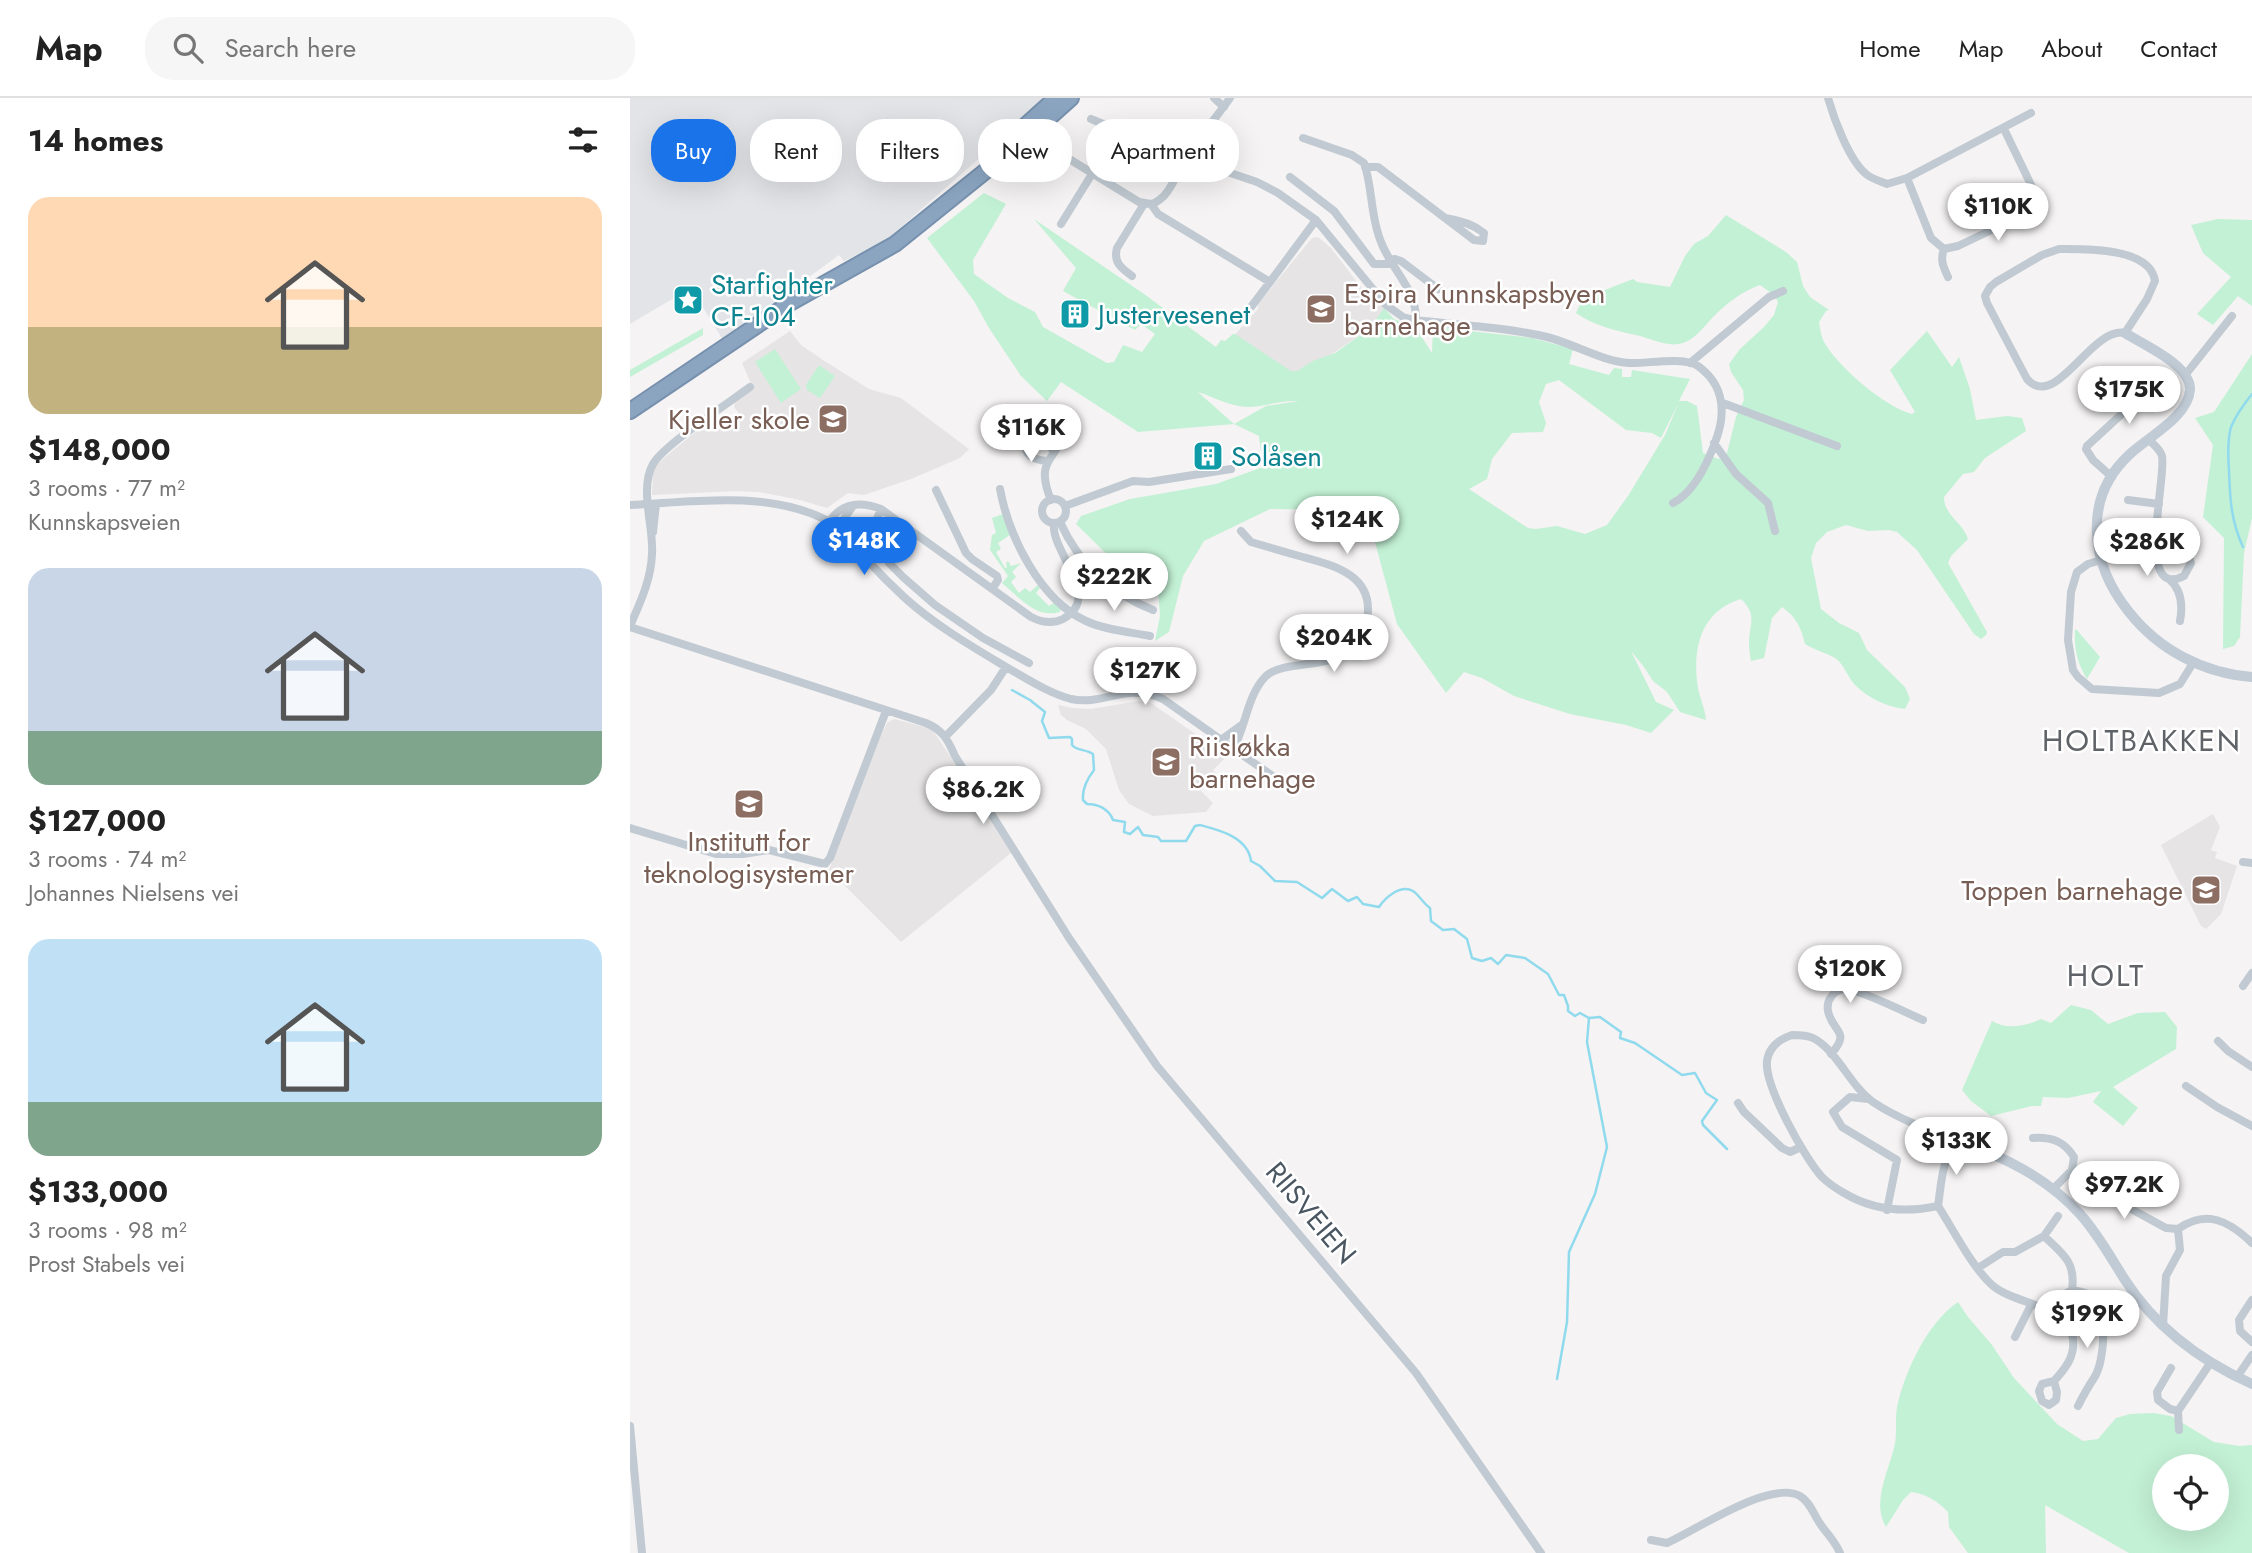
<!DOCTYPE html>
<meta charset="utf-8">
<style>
body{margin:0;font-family:Jost,sans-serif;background:#f6f6f6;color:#222;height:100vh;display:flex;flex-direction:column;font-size:26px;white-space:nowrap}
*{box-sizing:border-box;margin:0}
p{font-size:23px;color:#767676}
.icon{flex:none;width:38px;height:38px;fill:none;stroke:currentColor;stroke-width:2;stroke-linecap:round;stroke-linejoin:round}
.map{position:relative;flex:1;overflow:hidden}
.panel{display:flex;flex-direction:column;background:#fff;width:630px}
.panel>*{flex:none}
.hud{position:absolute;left:21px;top:21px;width:665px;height:63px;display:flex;gap:14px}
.controls{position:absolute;left:1522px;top:1356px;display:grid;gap:14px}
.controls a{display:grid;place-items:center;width:77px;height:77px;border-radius:50%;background:#fff;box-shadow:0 7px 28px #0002;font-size:35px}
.price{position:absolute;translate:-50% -60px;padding:0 16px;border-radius:24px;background:#fff;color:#222;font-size:23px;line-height:46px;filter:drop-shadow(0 2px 4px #0008)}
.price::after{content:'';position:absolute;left:50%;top:42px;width:21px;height:16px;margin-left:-10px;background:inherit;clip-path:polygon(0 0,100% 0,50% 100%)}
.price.selected{background:#1a73e8;color:#fff}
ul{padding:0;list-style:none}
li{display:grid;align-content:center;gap:14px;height:371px;padding:0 28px}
li span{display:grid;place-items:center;height:217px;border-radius:21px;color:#555}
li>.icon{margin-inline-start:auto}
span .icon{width:126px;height:126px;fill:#fffc;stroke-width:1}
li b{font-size:30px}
h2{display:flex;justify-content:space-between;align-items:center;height:84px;padding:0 28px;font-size:30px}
.chip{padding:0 24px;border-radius:28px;background:#fff;box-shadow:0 7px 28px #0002;font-size:24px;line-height:63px}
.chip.selected{background:#1a73e8;color:#fff}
header{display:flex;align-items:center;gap:42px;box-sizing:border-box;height:98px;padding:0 35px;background:#fff;border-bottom:2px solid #e0e0e0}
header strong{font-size:33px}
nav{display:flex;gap:38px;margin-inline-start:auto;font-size:24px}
.search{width:490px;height:63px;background:#f6f6f6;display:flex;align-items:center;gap:18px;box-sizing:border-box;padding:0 24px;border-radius:28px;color:#767676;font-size:26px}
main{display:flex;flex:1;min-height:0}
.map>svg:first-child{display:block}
.education{fill:#e6e4e5}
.airport{fill:#e2e4e7}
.green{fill:#c3f1d5;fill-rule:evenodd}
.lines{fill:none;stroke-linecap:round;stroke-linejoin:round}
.stream{stroke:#90daee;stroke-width:2.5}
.highway-casing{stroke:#7690ad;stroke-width:18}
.street{stroke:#c1cad2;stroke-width:8}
.secondary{stroke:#c1cbd6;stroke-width:10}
.highway{stroke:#8ba5c1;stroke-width:14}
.labels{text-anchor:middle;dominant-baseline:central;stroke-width:5;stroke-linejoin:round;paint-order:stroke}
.culture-label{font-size:28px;fill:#0d838f;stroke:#fff;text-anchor:start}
.education-label{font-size:28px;fill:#785e54;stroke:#fff;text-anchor:start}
.street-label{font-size:28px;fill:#4a5661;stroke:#fff}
.neighbourhood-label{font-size:30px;letter-spacing:2px;fill:#5f6368;stroke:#fff}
</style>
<header>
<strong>Map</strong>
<div class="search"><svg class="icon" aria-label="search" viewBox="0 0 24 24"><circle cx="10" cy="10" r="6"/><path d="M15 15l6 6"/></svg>Search here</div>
<nav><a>Home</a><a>Map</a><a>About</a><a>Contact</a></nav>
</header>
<main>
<section class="panel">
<h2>14 homes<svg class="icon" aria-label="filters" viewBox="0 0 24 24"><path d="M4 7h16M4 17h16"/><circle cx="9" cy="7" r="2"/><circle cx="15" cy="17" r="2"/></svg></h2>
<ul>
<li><span style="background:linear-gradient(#ffd9b3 60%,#c2b280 0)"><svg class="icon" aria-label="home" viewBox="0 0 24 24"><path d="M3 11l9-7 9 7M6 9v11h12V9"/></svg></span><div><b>$148,000</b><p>3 rooms · 77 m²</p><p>Kunnskapsveien</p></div></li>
<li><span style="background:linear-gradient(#c9d6e8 75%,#7fa58c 0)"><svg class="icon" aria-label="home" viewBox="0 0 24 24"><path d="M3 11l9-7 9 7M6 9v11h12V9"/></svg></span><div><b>$127,000</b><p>3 rooms · 74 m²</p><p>Johannes Nielsens vei</p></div></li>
<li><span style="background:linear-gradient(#bfe0f5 75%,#7fa58c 0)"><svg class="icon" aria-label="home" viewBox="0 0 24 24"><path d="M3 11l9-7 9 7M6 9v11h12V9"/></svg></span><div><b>$133,000</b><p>3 rooms · 98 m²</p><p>Prost Stabels vei</p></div></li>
</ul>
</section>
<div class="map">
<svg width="1622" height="1455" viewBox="0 0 1622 1455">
<rect width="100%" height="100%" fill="#f5f3f3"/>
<path class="education" d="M688 139 701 150 737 197 754 210 739 231 663 282 592 251 628 211V206L682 140Z
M160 233 171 247 193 262 239 291 271 300 339 351 330 360 281 381 234 397 218 395 197 410 170 402 129 394 105 393 22 397 23 374 28 365 81 321 106 322 108 314 104 309 105 304 123 290 112 265Z
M509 603 521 605 597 658 583 672 586 676 571 693 583 705 576 714 523 718 499 706 489 692 476 651 456 631 437 622 431 617 428 607 442 610 461 611Z
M264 621 299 630 304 634 356 712 381 755 271 844 199 772 252 635 257 625Z
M1583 716 1590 729 1581 752 1587 754 1585 760 1607 768 1591 816 1576 831 1571 828 1531 747Z"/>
<path class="airport" d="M0 0H411L412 2 402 11 403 13 254 144 214 163 209 157 93 242 61 190 0 226Z"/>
<path class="green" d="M354 95 376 106 343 162 344 176 378 200 405 214 413 229 477 265 484 264 493 247 512 254 525 236 511 226 505 232 433 193 446 170 404 121 514 196 586 249 591 242 595 243 603 236H605L661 273H667L683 263 705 255 739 231 754 210 764 221 786 230 802 255 803 229 902 240 943 251 939 266 979 277 984 270 992 271V279H1001L1002 272 1060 281 1049 303H1057L1067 308 1073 355 1089 361 1097 355 1106 319 1114 302 1113 292 1101 274 1099 266 1110 251 1134 229 1144 217 1148 204 1144 197 1130 187C1113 193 1098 204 1085 217 1076 226 1066 241 1053 245 1038 250 1020 240 1006 237 983 232 965 228 946 215L951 204 965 196 1003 181 1007 184 1040 189 1055 158 1064 146 1078 138 1096 117 1156 154 1167 164 1173 188 1180 199 1199 212 1196 213 1189 224C1190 230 1191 238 1194 244 1208 269 1255 309 1282 316L1285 314 1260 272 1297 233 1322 269 1329 259 1340 291 1346 322 1377 318 1392 320 1396 333 1355 360 1344 374 1333 376 1314 399C1314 418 1333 424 1338 441L1321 458 1318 465 1357 534 1356 537 1351 541 1344 536 1287 452 1267 434 1259 432 1238 433 1216 427 1197 434 1186 445 1181 460 1191 511 1209 525 1229 535 1237 552 1275 589 1280 601 1275 611C1257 609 1238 600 1225 587 1218 580 1214 566 1205 560 1197 555 1184 552 1175 546 1171 529 1166 519 1152 509L1142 520 1134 560 1121 563C1120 557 1119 551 1119 545 1119 526 1128 517 1111 501 1070 513 1062 552 1068 590 1070 601 1075 610 1076 622L1050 614 1037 594 1023 583 1014 569 1001 553 1026 604 1044 612 1021 635 996 627 940 616 884 598 852 580 834 574 816 595 767 526 742 433 741 412 640 411 574 443 553 478 539 534 525 543 530 518 528 490 493 472 446 426 451 418 500 401 586 386 633 369 629 338 604 326 508 334 431 284 417 303 391 278 359 230 344 203 297 140ZM929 282 996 332 1022 335 1031 340 1049 304 1035 337 998 398 977 427 955 436 927 428 906 431 898 430 839 391 857 381 862 361 882 335 913 334 916 325 909 304 916 286ZM568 294C584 299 601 309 618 309 634 309 649 302 669 303L636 308 604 326Z
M1588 121 1622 122V208L1608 198 1583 227 1567 216 1601 179 1573 155 1561 127Z
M73 230V237L0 279V272Z
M145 251 171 291 151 305 125 264Z
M1622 256V420L1614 455 1610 539 1604 548 1593 551 1594 440 1573 419 1583 347 1565 320 1584 314Z
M189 267 205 278 190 300 177 292 176 287Z
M373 416 380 437 368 445 371 451 366 454 375 470 377 469 376 465 378 463 381 468 391 465 382 474 386 479 381 484 389 495 395 490 400 494 408 487 410 490 406 495 419 508 425 504 431 509 430 514C406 521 389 499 372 485L378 478 360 452 362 437 366 435 362 420Z
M1446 531 1470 559 1457 581C1447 565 1444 551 1445 532Z
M1441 907 1461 912 1478 926 1508 915 1535 914 1547 929 1546 951 1483 989 1508 1010 1493 1028 1463 1004 1471 993 1438 1000 1413 999 1411 1008H1402L1361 1018 1341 1003 1332 992 1362 923C1376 932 1397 928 1411 921L1421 925Z
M1328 1204 1338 1219 1362 1247 1384 1280 1427 1326 1453 1343 1468 1341 1486 1320 1500 1316 1523 1315 1541 1318 1584 1344 1609 1348 1622 1347V1455H1499L1415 1407 1416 1455H1338L1319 1429 1318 1414C1307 1403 1297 1396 1281 1394L1273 1402 1256 1429C1241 1404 1259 1373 1265 1346 1267 1334 1265 1321 1267 1309 1275 1273 1297 1225 1328 1204ZM1535 1368H1587V1421H1535Z"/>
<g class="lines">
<path class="stream" d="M1613 449C1601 423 1600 401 1599 373 1598 359 1597 343 1601 329 1606 317 1614 306 1622 296
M382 592 400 602 415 614 412 623 419 640 440 639 442 641V647C447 653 456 651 463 656L464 672C457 681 452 690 453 702L457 706C468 706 479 711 483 722L495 724 494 734 500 736 508 729 513 737 528 739 531 743H556L565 728 570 727C589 732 618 739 621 763L630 768 645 783 667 784 692 800 702 791 718 803 727 799 733 806 749 809C755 800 770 786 783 793 789 797 793 805 800 810L801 823 813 832 824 831 837 841 842 860 852 863 861 860 868 866 876 857 895 860 918 876 929 897H934L938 908V913L945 918 950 915 959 920 970 919 991 934 990 940 1005 945 1052 977 1065 975 1076 995 1087 1002 1072 1023 1073 1027 1097 1051
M927 1281 937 1224 939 1154 965 1096 977 1049 957 944 959 920"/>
<g class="highway-casing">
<path id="highway" d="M373 48 426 0
M0 313 160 205 265 146 393 43 441 0"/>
</g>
<path class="street" d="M584 0 594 9
M1198 0C1204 21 1219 62 1236 76 1242 81 1250 83 1257 86L1277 80 1401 15
M461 21 556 60 627 84 648 95 686 122 756 207 773 219 784 222C828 227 874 229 917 239 942 245 974 264 999 265 1016 266 1053 258 1068 268 1093 286 1096 312 1087 339 1079 362 1065 394 1043 405
M405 27 414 37 422 50
M401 34 411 46 423 51 509 104 521 106 528 116 640 184 686 122
M673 40 722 57 734 65C743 90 740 118 751 144 761 171 787 192 786 222
M735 69H748L844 142 853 143 854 135C843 126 829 122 815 120
M660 79 704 113 744 166H762
M1277 80 1301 140 1314 151 1328 148 1397 115 1406 102 1405 95 1374 31
M521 106C540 101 547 73 557 58 570 38 586 20 600 0
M431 126 462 76
M1314 151C1310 162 1313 168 1318 179
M1429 151C1455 151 1520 149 1525 183L1517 201 1495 235C1461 228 1426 314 1397 281L1357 205 1355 198 1360 189 1366 184 1412 157Z
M759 162 765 161 771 163 808 191
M502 178C491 170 483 164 487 150L514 106
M621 209 640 184
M1060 265 1139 199 1153 193
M1556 276 1602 218
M1093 305 1207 348
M1518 341C1523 346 1530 351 1532 358 1537 378 1504 503 1554 478L1561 465C1557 446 1543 443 1526 440
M1084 345 1106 376 1138 405 1145 433
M417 363C406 362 395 359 395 346L406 339 416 344 424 353
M1482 379 1463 362 1456 351 1457 348 1532 279
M370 391C379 439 410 502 456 523 475 532 500 534 520 538
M306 392 336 455 342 461 367 478 368 482 362 491
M412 413a12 12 0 1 1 24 0a12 12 0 1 1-24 0Z
M421 402C402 356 433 363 432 329
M1498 402 1529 406
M0 407C62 404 132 393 190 419 212 429 222 445 237 462 249 475 262 488 275 500 305 527 341 548 376 569L361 592 316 638
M435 408 503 383 519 384 601 371
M251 411 244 428 246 439 259 465 273 479 305 507 353 540 399 565
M199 424C211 405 230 403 251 411L401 519C411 524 423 526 433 521 474 499 420 454 424 425
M430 424C449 466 480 495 523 512
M208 429 223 408
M23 434 26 406
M1492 451H1524
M1471 462 1458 466 1447 474 1441 494 1438 542 1443 572 1448 579 1462 591 1529 595 1550 586 1563 565
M1539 481C1552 492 1553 507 1550 523
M0 528C10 505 21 482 22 456 24 429 9 391 23 366 34 347 100 304 120 289
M0 529 296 625C313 632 318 642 325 658L439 840 527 968 786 1275 911 1455
M376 569C396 580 418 595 441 601 474 608 495 584 533 601L651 684
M591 642 613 626
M603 651C616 629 617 597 636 578 650 565 685 568 703 561 721 554 733 540 737 522 745 478 706 468 673 459 655 454 638 449 621 444L611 433
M0 730 86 756H113L139 752 195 766 200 760 256 613
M1613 764 1622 765
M1613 888 1622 875
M1162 937C1169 937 1177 937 1183 940 1207 952 1220 988 1243 1004 1268 1021 1299 1032 1327 1042 1311 1066 1312 1081 1308 1108 1275 1115 1244 1113 1214 1095 1207 1091 1198 1085 1192 1079 1175 1061 1134 987 1137 963 1139 949 1150 941 1162 937Z
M1588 943 1598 953 1622 969
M1201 956C1222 933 1202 934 1198 913 1196 902 1204 891 1216 891 1229 891 1279 916 1293 922
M1556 988 1587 1009 1622 1028
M1238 1001 1220 999 1203 1014 1212 1029 1267 1062 1257 1112
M1108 1005 1114 1014 1152 1050 1160 1054 1171 1049
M1403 1040C1422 1039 1434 1043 1444 1059L1442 1072 1423 1091
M1511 1081C1504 1091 1495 1100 1503 1112L1536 1130 1548 1131
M1308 1108C1323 1131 1342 1169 1362 1187 1386 1208 1438 1205 1443 1241 1445 1259 1435 1271 1424 1283L1412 1286 1409 1293 1412 1303 1419 1307 1426 1302 1427 1294 1424 1283
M1414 1138 1428 1118
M1348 1170 1373 1154H1385L1414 1138C1433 1156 1446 1164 1442 1192L1433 1197 1419 1212
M1442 1192C1449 1193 1457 1194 1463 1199 1478 1214 1475 1263 1464 1280 1458 1289 1453 1298 1448 1308
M1622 1202 1609 1222 1610 1233 1622 1244
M1533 1228 1536 1178 1550 1152 1548 1131C1577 1111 1599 1123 1622 1145
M1385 1239 1401 1207
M1541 1270 1527 1294 1528 1302 1540 1311 1548 1313 1549 1332
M1607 1279 1622 1257
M1548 1313 1581 1264
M0 1328 12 1455
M1021 1442 1037 1445C1065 1433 1140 1381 1170 1398 1180 1404 1183 1415 1189 1424 1196 1435 1205 1443 1210 1455"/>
<path class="secondary" d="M1495 235C1514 247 1561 267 1560 292 1558 319 1518 339 1500 356 1451 401 1461 467 1499 514 1529 552 1573 575 1622 579
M1327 1042C1374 1059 1416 1079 1450 1116 1468 1136 1481 1160 1495 1182 1526 1230 1571 1263 1622 1286"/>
<use href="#highway" class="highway"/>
</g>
<defs>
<g id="sight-square" transform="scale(1.575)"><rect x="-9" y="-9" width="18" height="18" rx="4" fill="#0f9aa8" stroke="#fff"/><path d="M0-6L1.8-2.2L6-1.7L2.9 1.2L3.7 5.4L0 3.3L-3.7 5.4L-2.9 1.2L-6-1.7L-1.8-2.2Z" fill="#fff"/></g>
<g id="school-square" transform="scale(1.575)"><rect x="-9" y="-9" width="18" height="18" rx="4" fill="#8d6e63" stroke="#fff"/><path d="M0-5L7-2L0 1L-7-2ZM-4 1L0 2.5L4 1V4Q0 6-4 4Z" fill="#fff"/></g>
<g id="building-square" transform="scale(1.575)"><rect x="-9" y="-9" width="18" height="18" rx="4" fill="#0f9aa8" stroke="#fff"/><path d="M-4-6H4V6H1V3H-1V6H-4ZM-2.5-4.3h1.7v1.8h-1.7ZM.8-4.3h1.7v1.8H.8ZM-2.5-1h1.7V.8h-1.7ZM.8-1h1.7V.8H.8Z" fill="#fff"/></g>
<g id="university-square" transform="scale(1.575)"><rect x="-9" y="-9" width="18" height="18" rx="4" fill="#8d6e63" stroke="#fff"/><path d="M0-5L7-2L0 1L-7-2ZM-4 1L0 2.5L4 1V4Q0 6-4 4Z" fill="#fff"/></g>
</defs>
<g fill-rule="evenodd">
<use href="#sight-square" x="58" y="202"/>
<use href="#school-square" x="691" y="211"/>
<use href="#building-square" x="445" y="216"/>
<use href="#school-square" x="203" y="321"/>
<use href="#building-square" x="578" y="358"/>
<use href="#school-square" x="536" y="664"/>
<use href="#university-square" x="119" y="706"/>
<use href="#school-square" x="1576" y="792"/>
</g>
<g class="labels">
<g class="culture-label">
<text x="81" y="186">Starfighter<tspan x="81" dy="32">CF-104</tspan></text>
<text x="468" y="216">Justervesenet</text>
<text x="601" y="358">Solåsen</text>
</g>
<g class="education-label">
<text x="714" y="195">Espira Kunnskapsbyen<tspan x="714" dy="32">barnehage</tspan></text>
<text x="180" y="321" text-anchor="end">Kjeller skole</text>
<text x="559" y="648">Riisløkka<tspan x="559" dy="32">barnehage</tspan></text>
<text x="119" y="743" text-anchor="middle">Institutt for<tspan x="119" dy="32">teknologisystemer</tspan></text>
<text x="1553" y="792" text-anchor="end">Toppen barnehage</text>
</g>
<g class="street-label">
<text transform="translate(681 1115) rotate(50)">RIISVEIEN</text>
</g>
<g class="neighbourhood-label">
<text x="1512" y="642">HOLTBAKKEN</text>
<text x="1476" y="877">HOLT</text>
</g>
</g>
</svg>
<div class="controls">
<a><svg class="icon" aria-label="locate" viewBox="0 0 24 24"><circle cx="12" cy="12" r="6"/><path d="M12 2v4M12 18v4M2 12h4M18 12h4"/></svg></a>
</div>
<b class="price" style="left:1368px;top:145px">$110K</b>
<b class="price" style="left:1499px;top:328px">$175K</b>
<b class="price" style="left:401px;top:366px">$116K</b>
<b class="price" style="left:717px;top:458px">$124K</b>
<b class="price selected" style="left:234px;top:479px">$148K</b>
<b class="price" style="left:1517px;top:480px">$286K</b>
<b class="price" style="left:484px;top:515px">$222K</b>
<b class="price" style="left:704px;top:576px">$204K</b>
<b class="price" style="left:515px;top:609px">$127K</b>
<b class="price" style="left:353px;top:728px">$86.2K</b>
<b class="price" style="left:1220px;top:907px">$120K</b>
<b class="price" style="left:1326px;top:1079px">$133K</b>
<b class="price" style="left:1494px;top:1123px">$97.2K</b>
<b class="price" style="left:1457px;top:1252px">$199K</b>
<div class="hud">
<a class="chip selected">Buy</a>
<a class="chip">Rent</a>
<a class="chip">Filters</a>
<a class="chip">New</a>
<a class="chip">Apartment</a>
</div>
</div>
</main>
